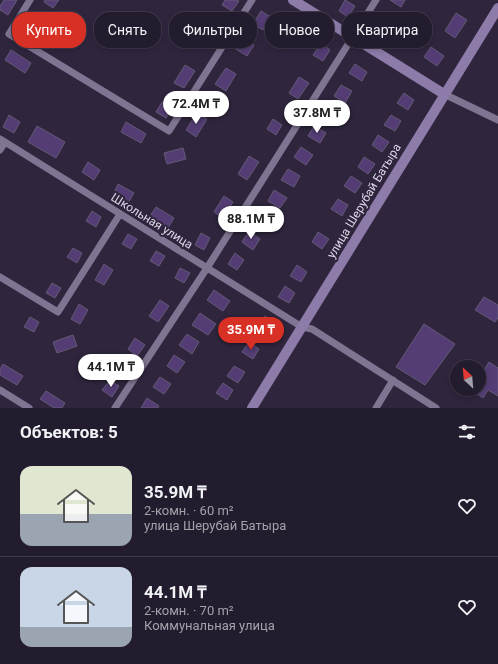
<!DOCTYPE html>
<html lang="ru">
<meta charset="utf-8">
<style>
body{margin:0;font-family:Roboto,sans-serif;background:#2f293a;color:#f1f3f6;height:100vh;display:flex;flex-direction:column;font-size:15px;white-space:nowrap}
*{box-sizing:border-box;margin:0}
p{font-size:13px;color:#a3a1aa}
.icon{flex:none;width:22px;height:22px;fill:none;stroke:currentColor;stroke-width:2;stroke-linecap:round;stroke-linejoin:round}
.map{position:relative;height:408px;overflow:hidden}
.panel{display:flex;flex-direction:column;background:#231c2e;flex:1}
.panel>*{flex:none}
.guide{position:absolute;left:12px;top:12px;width:474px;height:36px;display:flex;gap:8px}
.needle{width:26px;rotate:334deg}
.tools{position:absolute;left:450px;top:360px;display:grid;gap:8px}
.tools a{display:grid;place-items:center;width:36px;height:36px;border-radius:50%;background:#231c2e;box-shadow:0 2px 6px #0003,0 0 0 1px #403a4a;font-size:20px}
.price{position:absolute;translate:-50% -34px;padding:0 9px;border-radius:14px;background:#fff;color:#222;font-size:13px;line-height:26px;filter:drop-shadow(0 1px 2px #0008)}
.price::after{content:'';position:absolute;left:50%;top:24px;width:12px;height:9px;margin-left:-6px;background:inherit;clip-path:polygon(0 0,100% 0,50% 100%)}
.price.selected{background:#d93025;color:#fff}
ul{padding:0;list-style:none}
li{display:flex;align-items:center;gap:12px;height:100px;padding:0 20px}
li+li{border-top:1px solid #403a4a}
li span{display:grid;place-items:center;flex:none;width:112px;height:80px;border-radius:12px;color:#555}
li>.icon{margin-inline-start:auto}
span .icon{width:48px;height:48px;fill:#fffc;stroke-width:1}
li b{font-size:17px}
h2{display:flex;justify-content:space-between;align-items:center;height:48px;padding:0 20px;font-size:17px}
.chip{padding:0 14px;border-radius:16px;background:#231c2e;box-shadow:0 2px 6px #0003,0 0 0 1px #403a4a;font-size:14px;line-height:36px}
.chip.selected{background:#d93025;color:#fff}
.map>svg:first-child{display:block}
.building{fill:#543d75;stroke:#635974}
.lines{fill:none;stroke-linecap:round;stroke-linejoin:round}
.street{stroke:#7f7592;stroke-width:7}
.secondary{stroke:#8d7caa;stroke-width:10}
.labels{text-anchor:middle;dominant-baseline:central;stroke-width:4;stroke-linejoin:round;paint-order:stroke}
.street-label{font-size:12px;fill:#dbd6e6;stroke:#2f263e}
</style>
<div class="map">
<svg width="498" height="408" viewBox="0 0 498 408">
<rect width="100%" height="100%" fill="#2f263e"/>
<path class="building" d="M4 0H17L8 15 0 10V6Z
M45 0H59L53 8 44 2Z
M225 0H237L239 1 232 11 222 5Z
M345 0 355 6 348 17 339 11Z
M390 0H405L401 7Z
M261 11 271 17 263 30 253 24Z
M456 13 467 20 455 38 445 31Z
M380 15 394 25 387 36 372 27Z
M32 21 41 27 35 37 25 31Z
M209 25 219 31 208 49 198 42Z
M241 37 254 45 247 56 234 48Z
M321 43 330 50 323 61 313 55Z
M431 47 444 56 437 66 424 57Z
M11 50 31 63 25 73 5 60Z
M355 64 367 72 362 81 349 73Z
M185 65 195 71 184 88 174 83Z
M226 68 236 74 226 91 215 84Z
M299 77 309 83 298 99 289 93Z
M341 85 352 91 345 103 334 96Z
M404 93 414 100 408 110 397 103Z
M162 102 172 108 166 118 156 112Z
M327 106 338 114 332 124 320 117Z
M197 113 207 119 196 137 186 130Z
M9 115 20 122 14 133 3 127Z
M391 115 401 121 395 131 384 125Z
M273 119 282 125 276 135 267 129Z
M126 122 146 134 141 143 121 132Z
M37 126 65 142 56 158 28 142Z
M314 126 326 133 320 143 308 136Z
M378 135 389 142 382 152 372 145Z
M301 147 313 155 306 165 294 157Z
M183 148 186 159 167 164 164 153Z
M249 156 259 162 247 180 238 174Z
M364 157 375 164 368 174 358 167Z
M88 162 100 170 94 180 82 172Z
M288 169 300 176 294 187 281 180Z
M351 176 362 183 355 193 344 186Z
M118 184 134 193 128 203 113 195Z
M274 190 287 198 280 208 268 201Z
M224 196 233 202 223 218 214 212Z
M338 199 348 205 342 216 331 209Z
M156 207 174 218 168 228 150 216Z
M262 210 274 218 268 229 255 220Z
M92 211 101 217 96 227 86 221Z
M249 231 260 239 253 250 242 242Z
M318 232 329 239 322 249 312 242Z
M201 233 210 238 204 250 195 245Z
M128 234 137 239 131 249 122 244Z
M73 248 82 253 77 263 67 257Z
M156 251 165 256 159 266 150 261Z
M235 253 244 260 237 270 228 264Z
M104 264 113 270 104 285 95 280Z
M297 265 307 272 301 282 290 276Z
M180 268 190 273 184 283 175 278Z
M52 283 61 288 55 298 46 293Z
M285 286 295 293 289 303 278 297Z
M214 290 230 301 223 311 207 300Z
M484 297 498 305V318L495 322 475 310Z
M160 300 169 306 158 322 149 316Z
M79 304 88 310 80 324 71 319Z
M200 313 216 324 208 335 192 325Z
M265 316 280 325 270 340 256 330Z
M30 317 39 322 34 332 24 327Z
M424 324 455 344 425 385 396 367Z
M187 334 199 342 192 354 179 345Z
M73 335 77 346 57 353 53 342Z
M135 338 145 345 137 356 128 349Z
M249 342 259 349 253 359 242 352Z
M174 355 185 362 177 373 167 366Z
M489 362 498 368V396L488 390 483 398 472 390 473 389H479V378Z
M3 364 23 376 17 385 0 375V369Z
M234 366 245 372 238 383 227 376Z
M160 377 171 384 164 394 153 387Z
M110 380 119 386 112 397 102 390Z
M223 383 233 390 227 400 216 393Z
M46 391 65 403 62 408H54L40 399Z
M147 398 159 406 158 408H141Z"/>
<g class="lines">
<path class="street" d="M30 0 9 34 169 131 252 0
M444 94 498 120
M0 139 302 327 312 329 436 408
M0 150 5 142
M0 277 58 312 120 214
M0 390 29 408
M115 408 207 268 376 0
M376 408 393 380"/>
<path class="secondary" d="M293 0 444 94
M252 408 498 8"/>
</g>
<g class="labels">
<g class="street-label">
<text transform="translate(364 201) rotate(-59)">улица Шерубай Батыра</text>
<text transform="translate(152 221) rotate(32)">Школьная улица</text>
</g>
</g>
</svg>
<div class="tools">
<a><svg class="needle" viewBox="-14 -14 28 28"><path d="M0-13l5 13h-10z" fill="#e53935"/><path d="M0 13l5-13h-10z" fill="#a3a1aa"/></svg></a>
</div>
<b class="price" style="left:196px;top:125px">72.4M ₸</b>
<b class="price" style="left:317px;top:134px">37.8M ₸</b>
<b class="price" style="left:251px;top:240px">88.1M ₸</b>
<b class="price selected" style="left:251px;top:351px">35.9M ₸</b>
<b class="price" style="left:111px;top:388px">44.1M ₸</b>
<div class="guide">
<a class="chip selected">Купить</a>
<a class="chip">Снять</a>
<a class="chip">Фильтры</a>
<a class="chip">Новое</a>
<a class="chip">Квартира</a>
</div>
</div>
<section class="panel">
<h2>Объектов: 5<svg class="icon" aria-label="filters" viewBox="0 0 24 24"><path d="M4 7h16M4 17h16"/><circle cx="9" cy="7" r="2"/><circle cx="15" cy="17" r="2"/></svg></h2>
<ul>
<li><span style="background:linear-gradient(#dfe7d0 60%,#9aa5b1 0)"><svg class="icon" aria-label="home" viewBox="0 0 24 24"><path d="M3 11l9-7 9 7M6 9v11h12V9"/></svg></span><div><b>35.9M ₸</b><p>2-комн. · 60 m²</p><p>улица Шерубай Батыра</p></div><svg class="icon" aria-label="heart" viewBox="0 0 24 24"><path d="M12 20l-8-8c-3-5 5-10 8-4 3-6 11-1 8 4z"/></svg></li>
<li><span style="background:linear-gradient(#c9d6e8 75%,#9aa5b1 0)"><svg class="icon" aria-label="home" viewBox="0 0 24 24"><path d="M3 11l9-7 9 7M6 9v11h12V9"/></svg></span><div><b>44.1M ₸</b><p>2-комн. · 70 m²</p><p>Коммунальная улица</p></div><svg class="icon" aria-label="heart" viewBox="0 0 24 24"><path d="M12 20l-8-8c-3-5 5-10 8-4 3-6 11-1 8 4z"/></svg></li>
</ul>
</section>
